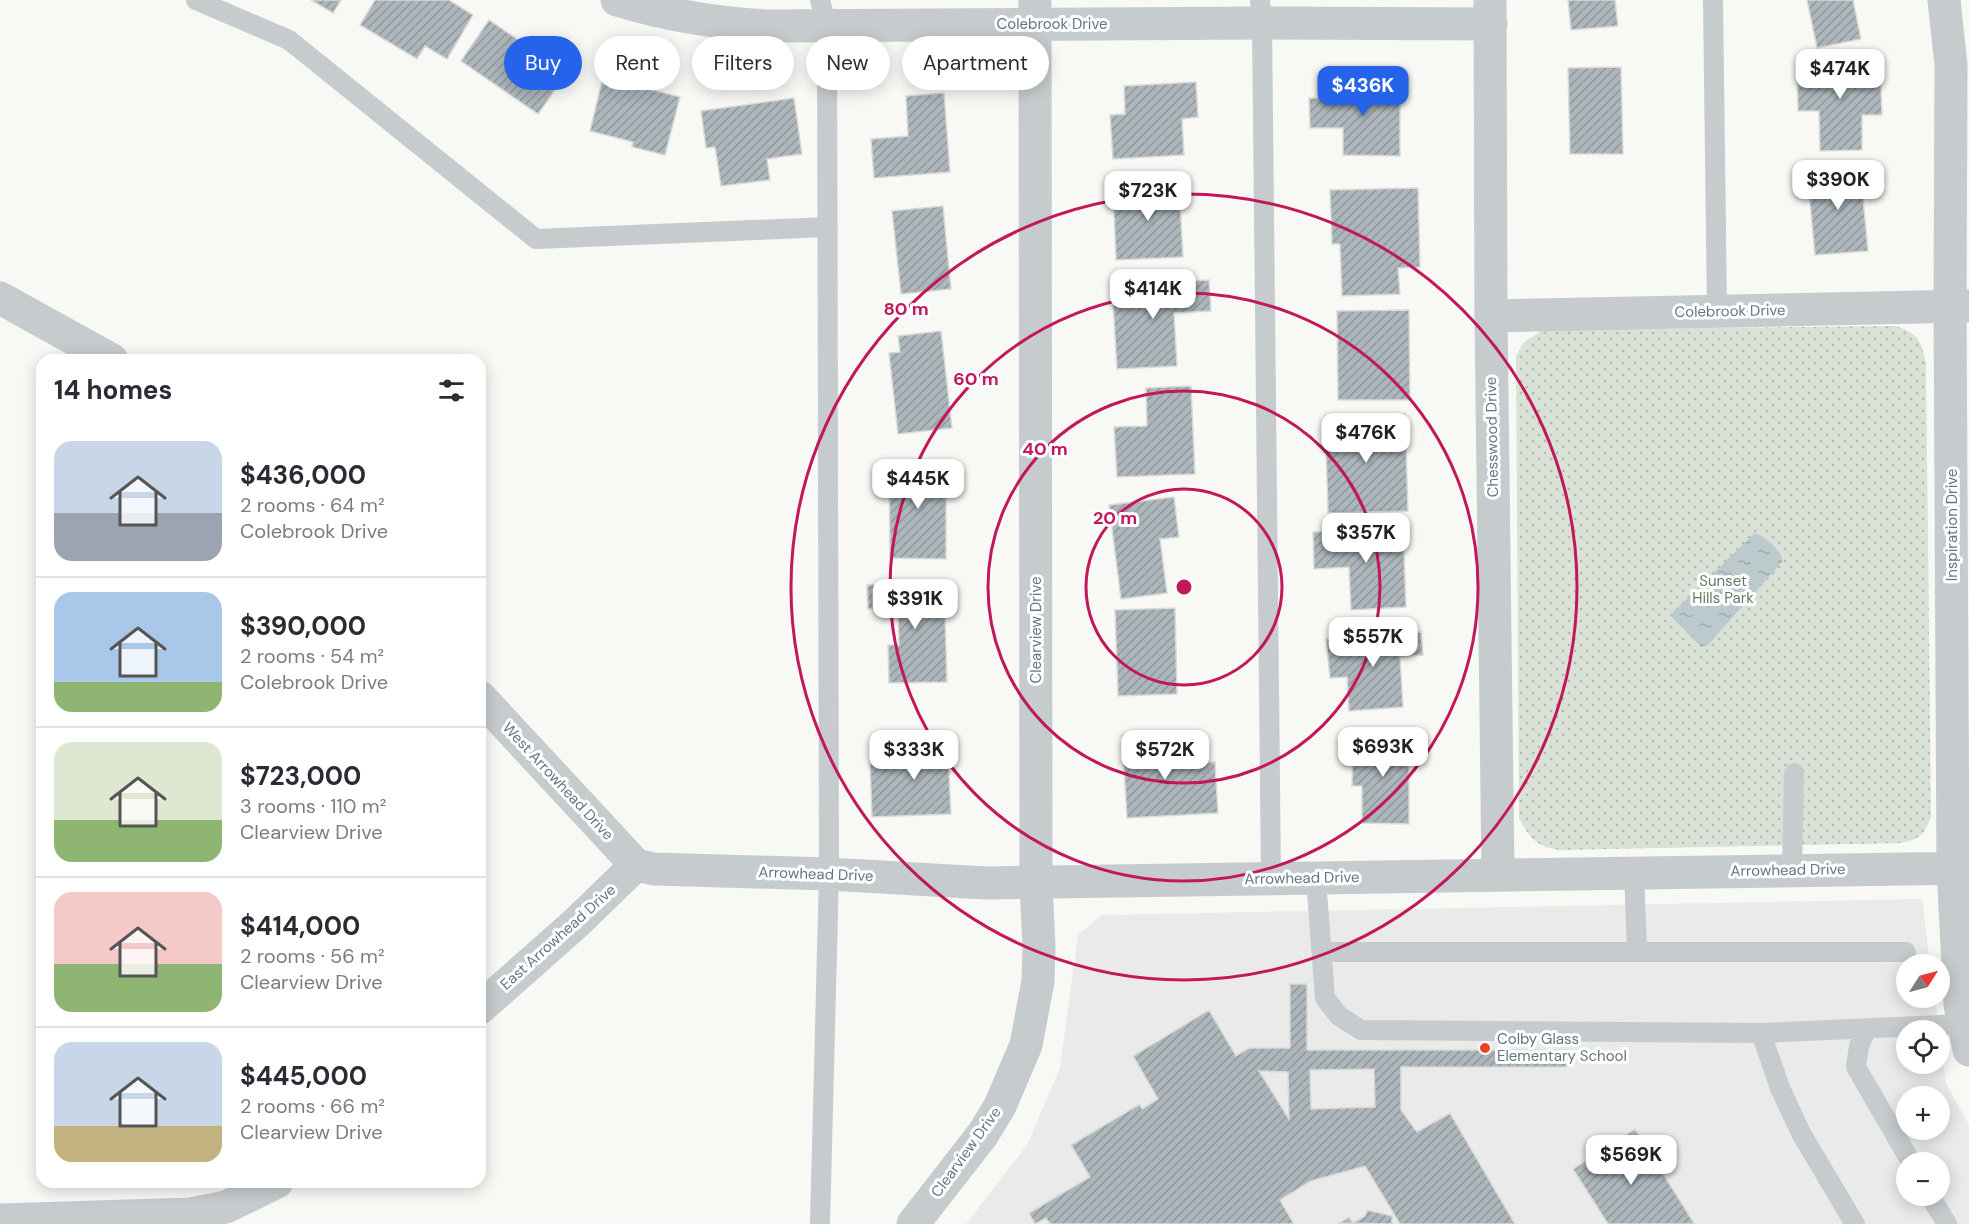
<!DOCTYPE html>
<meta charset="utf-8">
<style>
body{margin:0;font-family:"DM Sans",sans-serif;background:#f2f2f3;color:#2b2b33;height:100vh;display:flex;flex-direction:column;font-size:22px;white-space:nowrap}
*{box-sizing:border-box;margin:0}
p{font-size:20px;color:#7c7c81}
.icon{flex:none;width:33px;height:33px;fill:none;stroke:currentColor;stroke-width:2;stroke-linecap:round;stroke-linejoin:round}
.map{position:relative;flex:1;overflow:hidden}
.details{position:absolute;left:36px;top:354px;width:450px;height:834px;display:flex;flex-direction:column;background:#fff;border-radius:18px;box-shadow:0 3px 15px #0003}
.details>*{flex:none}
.top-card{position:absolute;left:504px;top:36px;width:570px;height:54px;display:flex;gap:12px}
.needle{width:39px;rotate:54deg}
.buttons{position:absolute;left:1896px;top:954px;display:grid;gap:12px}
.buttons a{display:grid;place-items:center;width:54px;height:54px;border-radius:50%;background:#fff;box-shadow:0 3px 15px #0003;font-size:30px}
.price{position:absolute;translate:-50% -51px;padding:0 14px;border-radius:12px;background:#fff;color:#222;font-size:20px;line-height:39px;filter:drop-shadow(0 2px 3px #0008)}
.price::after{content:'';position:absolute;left:50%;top:36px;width:18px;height:14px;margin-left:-9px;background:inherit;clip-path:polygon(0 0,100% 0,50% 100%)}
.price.selected{background:#2563eb;color:#fff}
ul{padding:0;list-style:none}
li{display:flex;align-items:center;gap:18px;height:150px;padding:0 18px}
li+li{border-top:2px solid #e1e1e2}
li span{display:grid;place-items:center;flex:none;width:168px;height:120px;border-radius:18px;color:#555}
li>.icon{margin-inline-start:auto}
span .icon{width:72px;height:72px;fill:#fffc;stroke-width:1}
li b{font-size:26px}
h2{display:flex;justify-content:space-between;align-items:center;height:72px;padding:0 18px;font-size:26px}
.pill{padding:0 21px;border-radius:27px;background:#fff;box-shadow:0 3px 15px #0003;font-size:21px;line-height:54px}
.pill.selected{background:#2563eb;color:#fff}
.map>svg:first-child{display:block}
.built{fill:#e9eae9;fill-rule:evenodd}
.park{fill:url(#park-dots)}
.water{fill:url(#water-ripples)}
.building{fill:url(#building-hatch);stroke:#dadad8;stroke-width:1.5;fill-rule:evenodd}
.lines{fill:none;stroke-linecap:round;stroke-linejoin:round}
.service{stroke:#c6cbcd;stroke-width:20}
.minor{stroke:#c6cbcd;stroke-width:33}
.tertiary{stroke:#c6cbcd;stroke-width:33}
.ring{fill:none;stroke:#c2185b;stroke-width:3}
.poi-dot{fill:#eb4223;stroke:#fff;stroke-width:2}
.labels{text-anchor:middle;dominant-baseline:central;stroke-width:6;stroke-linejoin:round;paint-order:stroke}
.street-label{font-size:15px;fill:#627682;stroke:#fff}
.park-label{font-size:15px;fill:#677a61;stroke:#fff}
.poi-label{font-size:15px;fill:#627682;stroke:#fff;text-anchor:start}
.centre{fill:#c2185b;stroke:#fff;stroke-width:3}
.ring-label{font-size:18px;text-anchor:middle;font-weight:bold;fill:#c2185b;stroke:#fff;stroke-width:6;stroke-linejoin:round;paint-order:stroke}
</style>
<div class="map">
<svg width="1969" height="1224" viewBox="0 0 1969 1224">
<defs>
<pattern id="park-dots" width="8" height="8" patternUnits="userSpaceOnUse" patternTransform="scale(1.5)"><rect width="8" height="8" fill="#dae1d6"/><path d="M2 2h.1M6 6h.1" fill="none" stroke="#b4bbb3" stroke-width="1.8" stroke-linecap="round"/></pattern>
<pattern id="water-ripples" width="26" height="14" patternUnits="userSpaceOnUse" patternTransform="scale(1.5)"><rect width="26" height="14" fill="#bdcacd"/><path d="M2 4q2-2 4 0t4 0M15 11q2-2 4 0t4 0" fill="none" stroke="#9da9ac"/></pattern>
<pattern id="building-hatch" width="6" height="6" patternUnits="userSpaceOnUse" patternTransform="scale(1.5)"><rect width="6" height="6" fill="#acb6bb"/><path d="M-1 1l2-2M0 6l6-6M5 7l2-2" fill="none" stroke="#8f999d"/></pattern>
</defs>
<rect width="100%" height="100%" fill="#f8f8f5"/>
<path class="built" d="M1922 899 1930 964H1906V998H1935L1939 1030H1906V1064H1940V1033L1946 1084 1969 1125V1224H966L1027 1145 1060 1068 1078 935 1102 915ZM1906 1096H1940V1130H1906ZM1906 1162H1940V1196H1906Z"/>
<path class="park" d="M1895 326C1918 333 1921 340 1926 363L1931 817C1923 835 1922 838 1902 843L1559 850C1536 846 1530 839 1519 818L1516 356 1524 342 1543 330Z"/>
<path class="water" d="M1755 533C1765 537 1783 551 1782 562L1708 645 1701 647 1670 615Z"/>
<path class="building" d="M311 0H341L333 13Z
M375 0H449L473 15 447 59 425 46 417 59 360 25Z
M1568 0H1615L1618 26 1571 30Z
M1807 0H1853L1861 39 1817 48Z
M489 20 567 73 538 114 461 61Z
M1880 62 1882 115H1862V150L1820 151 1819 111H1798L1797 64Z
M1621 67 1623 154H1570L1568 68Z
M603 77 680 97 665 155 632 147 633 142 590 131Z
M1349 80H1400V156L1343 155V128H1310L1309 98H1349Z
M1196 82 1198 117 1182 119 1184 155 1113 159 1110 115 1125 114 1124 86Z
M944 93 950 172 874 178 871 139 908 136 906 96Z
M794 98 802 154 767 159 770 180 721 186 715 147 706 148 701 111Z
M1860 166 1868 251 1815 255 1807 171Z
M1179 184 1183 257 1116 260 1113 187Z
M1418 188 1420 267 1398 268 1400 294 1342 296 1340 244H1332L1330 190Z
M943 206 951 289 901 294 892 211Z
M1209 280 1211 311 1174 313 1177 366 1117 369 1112 285Z
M1409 310 1410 400H1338L1337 311Z
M941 331 952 428 898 434 889 353 900 352 898 336Z
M1191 386 1195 474 1117 477 1114 427 1147 426 1146 388Z
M1405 414 1408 511 1328 513 1325 416Z
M889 462H946V559L890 558Z
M1174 497 1179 537 1160 539 1167 593 1121 599 1109 505Z
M1403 528 1406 607 1351 610 1349 567 1314 569 1313 532Z
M944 582 947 682 889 683 888 645H899L898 608 868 609 867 585Z
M1175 608 1177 694 1118 696 1115 610Z
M1421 632 1423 655 1400 657 1403 707 1349 711 1347 677 1330 678 1326 639Z
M947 732 951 814 872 817 870 764 911 763 910 734Z
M1164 732 1166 764 1215 762 1218 813 1127 818 1122 735Z
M1353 736H1409V824L1362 823V786H1352Z
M1290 984H1307V1050H1568V1067H1401V1110L1417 1132 1450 1113 1515 1224H1400L1365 1166 1311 1181 1280 1200 1294 1224H1050L1046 1218 1035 1224 1029 1213 1090 1177 1071 1145 1140 1104 1142 1109 1158 1099 1133 1056 1209 1010 1236 1056 1249 1048H1290ZM1374 1069 1375 1107 1311 1109 1310 1070ZM1259 1071 1288 1072 1289 1119Z
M1635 1129 1694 1223 1692 1224H1608L1573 1169Z
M1367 1210 1392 1216V1224L1340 1223 1349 1217 1353 1223 1365 1216Z"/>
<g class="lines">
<path class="service" d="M196 0 289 40 536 239 828 227
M820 0 827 26 829 874 820 1224
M1260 0 1262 23 1271 879
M1713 0 1717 311
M1792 870 1794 773
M1634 872 1637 951
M1316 878 1325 998 1339 1016 1361 1030 1761 1033 1963 1024
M1322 952H1906
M1867 1028 1859 1046 1856 1067 1911 1162
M1761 1033 1780 1088 1802 1135 1855 1224
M1930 1196 1947 1224"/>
<path class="minor" d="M617 0C666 15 715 23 766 26L1262 23 1491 24
M1490 0 1491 316 1498 874
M1944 0 1951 65 1950 307 1953 868 1960 1005 1969 1050
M0 298 112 360
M1491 316 1969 306
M480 697 636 865
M636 865 654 869 829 874 985 883 1969 868
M480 1008 575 924 636 865
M0 1220 191 1214 226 1207 277 1182"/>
<path class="tertiary" d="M913 1224 983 1134 1000 1106 1026 1045 1038 981 1039 948 1036 883 1035 0"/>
</g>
<g class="ring">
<circle cx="1184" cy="587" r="98"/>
<circle cx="1184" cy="587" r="196"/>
<circle cx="1184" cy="587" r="294"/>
<circle cx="1184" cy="587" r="393"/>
</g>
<circle class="poi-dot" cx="1485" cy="1048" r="6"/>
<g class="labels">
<g class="street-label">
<text x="1052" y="24">Colebrook Drive</text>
<text transform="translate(1730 311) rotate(-1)">Colebrook Drive</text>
<text transform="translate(1492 437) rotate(-91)">Chesswood Drive</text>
<text transform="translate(1952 525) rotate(-90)">Inspiration Drive</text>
<text transform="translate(1036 630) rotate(-90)">Clearview Drive</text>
<text transform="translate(558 781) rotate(47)">West Arrowhead Drive</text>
<text transform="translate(1788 870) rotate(-1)">Arrowhead Drive</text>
<text transform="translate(816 874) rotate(2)">Arrowhead Drive</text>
<text transform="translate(1302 878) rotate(-1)">Arrowhead Drive</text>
<text transform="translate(558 937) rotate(-42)">East Arrowhead Drive</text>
<text transform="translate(966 1152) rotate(-54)">Clearview Drive</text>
</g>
<g class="park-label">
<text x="1723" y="581">Sunset<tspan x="1723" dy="17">Hills Park</tspan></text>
</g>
<g class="poi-label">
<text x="1497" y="1039">Colby Glass<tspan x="1497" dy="17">Elementary School</tspan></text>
</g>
</g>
<circle cx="1184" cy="587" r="9" class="centre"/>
<g class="ring-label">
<text x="906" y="315">80 m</text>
<text x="976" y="385">60 m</text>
<text x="1045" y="455">40 m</text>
<text x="1115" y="524">20 m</text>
</g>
</svg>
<div class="buttons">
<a><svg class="needle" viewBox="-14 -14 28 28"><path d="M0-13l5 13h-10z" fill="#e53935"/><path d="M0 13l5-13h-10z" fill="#7c7c81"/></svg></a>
<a><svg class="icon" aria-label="locate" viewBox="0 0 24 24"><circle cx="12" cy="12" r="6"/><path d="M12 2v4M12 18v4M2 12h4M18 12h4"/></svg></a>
<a>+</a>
<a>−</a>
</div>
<b class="price" style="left:1840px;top:100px">$474K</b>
<b class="price selected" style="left:1363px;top:117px">$436K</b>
<b class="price" style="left:1838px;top:211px">$390K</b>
<b class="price" style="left:1148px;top:222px">$723K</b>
<b class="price" style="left:1153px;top:320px">$414K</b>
<b class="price" style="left:1366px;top:464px">$476K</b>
<b class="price" style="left:918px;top:510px">$445K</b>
<b class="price" style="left:1366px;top:564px">$357K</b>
<b class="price" style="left:915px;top:630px">$391K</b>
<b class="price" style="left:1373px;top:668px">$557K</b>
<b class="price" style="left:1383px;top:778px">$693K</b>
<b class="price" style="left:914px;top:781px">$333K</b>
<b class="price" style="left:1165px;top:781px">$572K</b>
<b class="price" style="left:1631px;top:1186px">$569K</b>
<div class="top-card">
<a class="pill selected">Buy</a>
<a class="pill">Rent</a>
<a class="pill">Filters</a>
<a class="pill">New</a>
<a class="pill">Apartment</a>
</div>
<section class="details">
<h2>14 homes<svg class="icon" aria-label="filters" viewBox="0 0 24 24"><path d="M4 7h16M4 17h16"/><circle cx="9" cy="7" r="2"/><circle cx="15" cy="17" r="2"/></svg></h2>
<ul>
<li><span style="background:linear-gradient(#c9d6e8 60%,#9aa5b1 0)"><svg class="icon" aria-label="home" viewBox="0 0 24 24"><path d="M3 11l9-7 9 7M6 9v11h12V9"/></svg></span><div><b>$436,000</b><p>2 rooms · 64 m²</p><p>Colebrook Drive</p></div></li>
<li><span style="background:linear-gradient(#a9c7e8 75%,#8fb573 0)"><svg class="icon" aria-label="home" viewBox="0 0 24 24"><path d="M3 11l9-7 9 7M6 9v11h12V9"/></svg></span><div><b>$390,000</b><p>2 rooms · 54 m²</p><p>Colebrook Drive</p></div></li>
<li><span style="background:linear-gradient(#dfe7d0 65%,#8fb573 0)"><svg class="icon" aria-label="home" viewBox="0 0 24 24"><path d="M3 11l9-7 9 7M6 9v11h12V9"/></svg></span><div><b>$723,000</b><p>3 rooms · 110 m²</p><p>Clearview Drive</p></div></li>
<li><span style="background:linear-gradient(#f6c9c9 60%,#8fb573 0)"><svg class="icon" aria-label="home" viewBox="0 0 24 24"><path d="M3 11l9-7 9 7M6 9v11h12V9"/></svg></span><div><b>$414,000</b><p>2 rooms · 56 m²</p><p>Clearview Drive</p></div></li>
<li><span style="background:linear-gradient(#c9d6e8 70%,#c2b280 0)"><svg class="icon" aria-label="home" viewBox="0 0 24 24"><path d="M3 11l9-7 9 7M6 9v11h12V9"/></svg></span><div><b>$445,000</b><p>2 rooms · 66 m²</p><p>Clearview Drive</p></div></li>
</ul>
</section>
</div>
